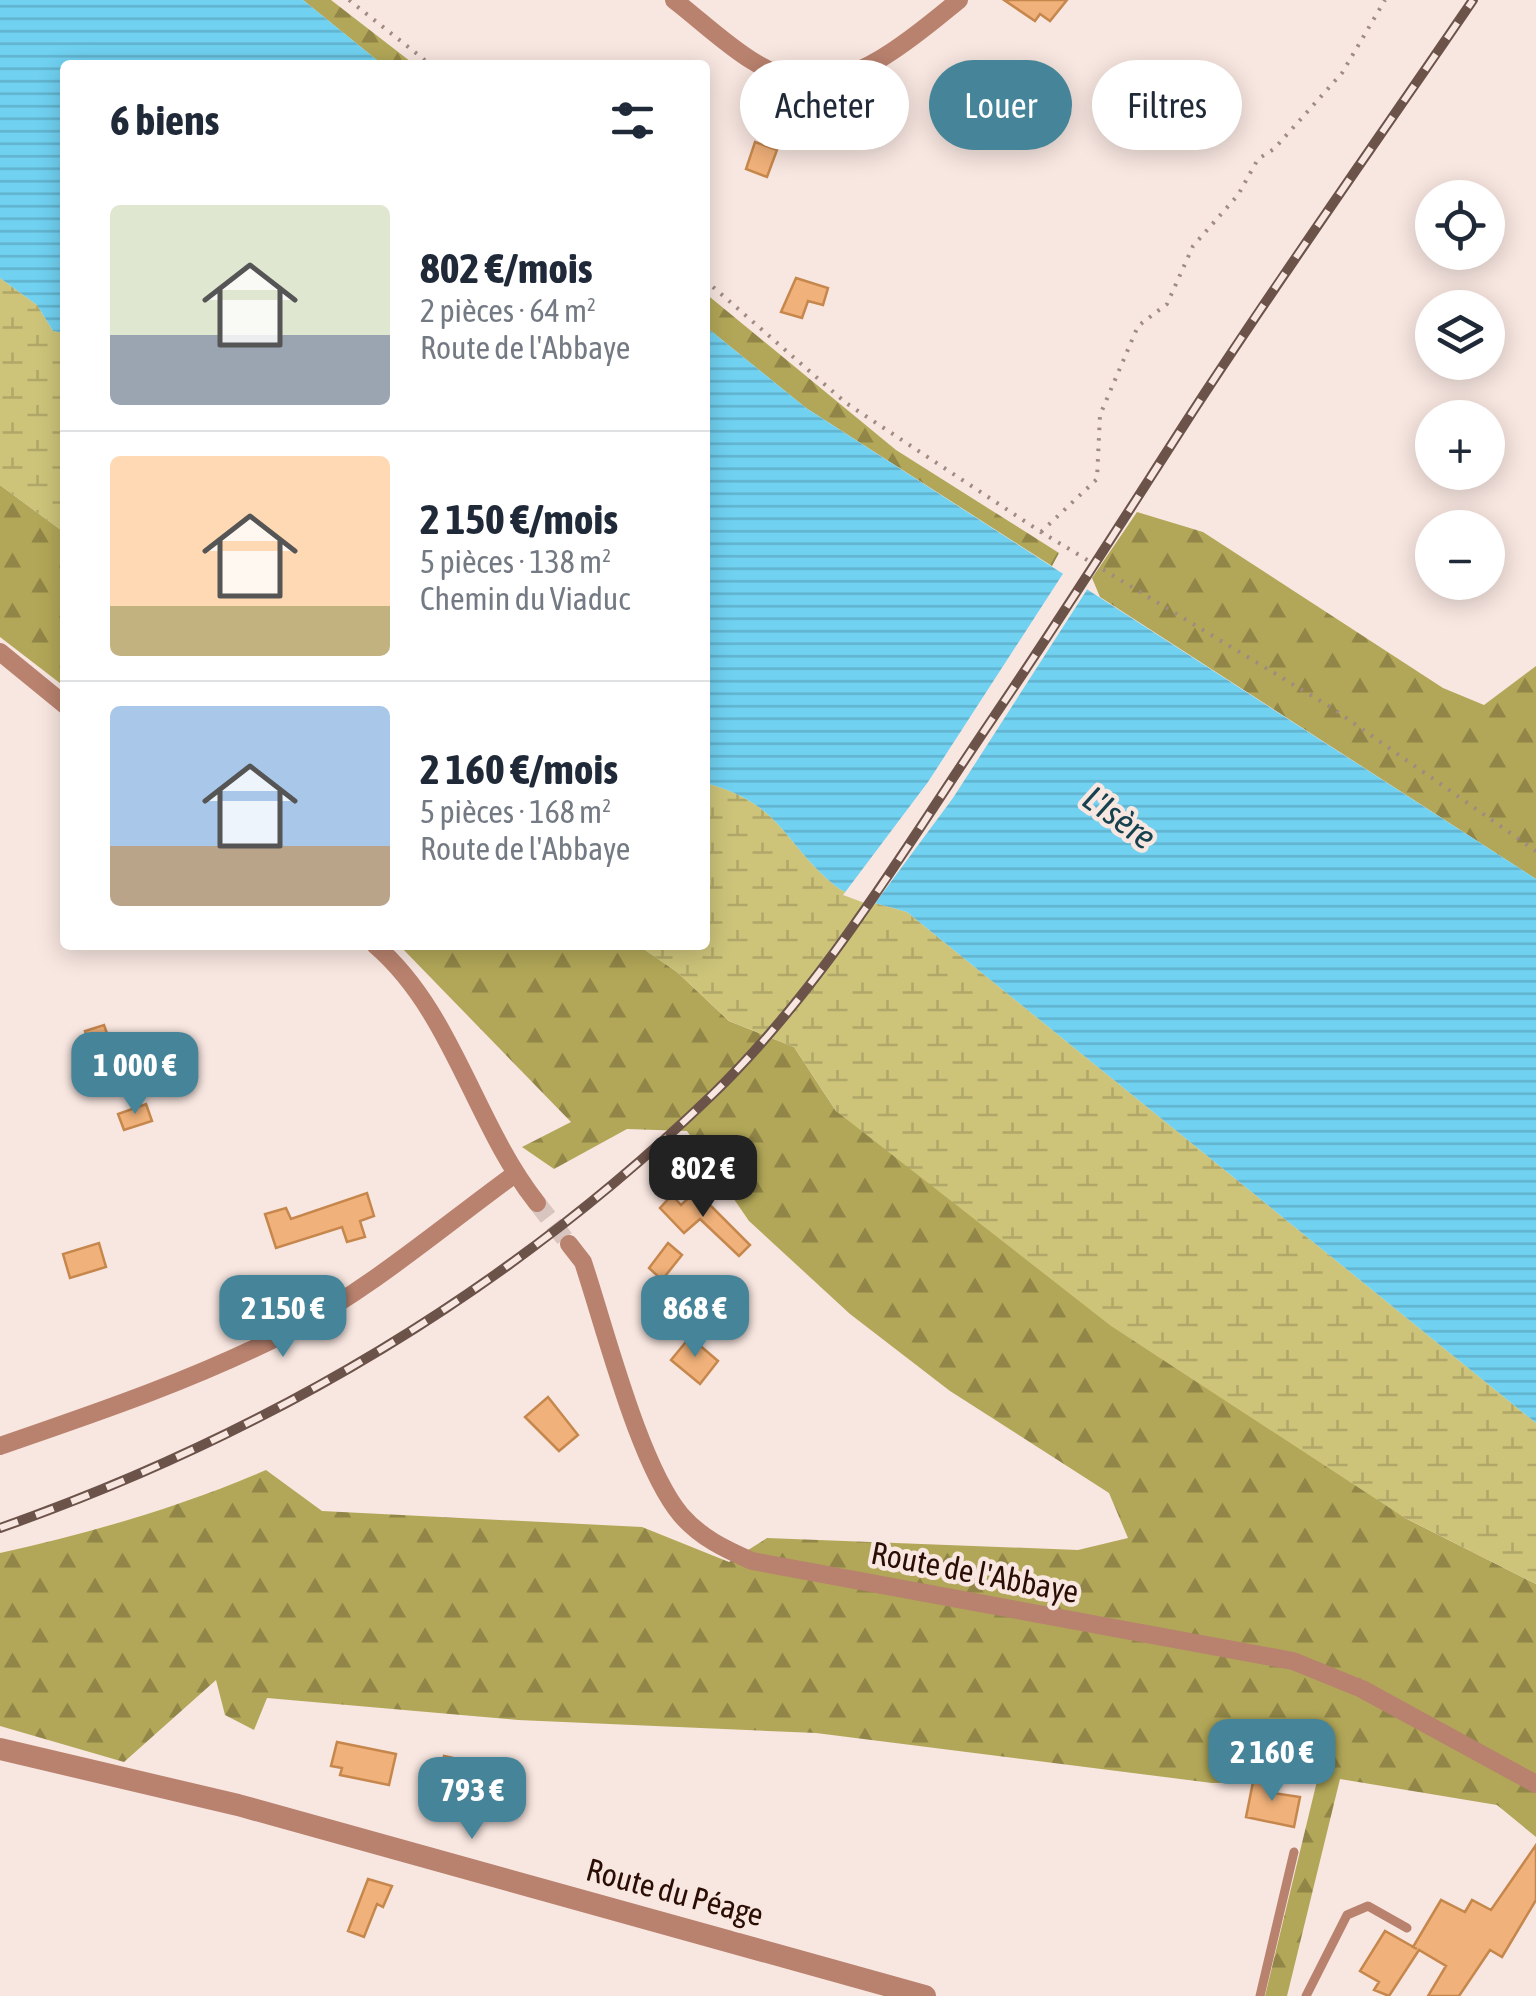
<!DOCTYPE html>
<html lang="fr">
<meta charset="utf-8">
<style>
body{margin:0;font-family:"Asap Condensed",sans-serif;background:#f6f6f7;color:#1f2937;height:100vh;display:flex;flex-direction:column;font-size:38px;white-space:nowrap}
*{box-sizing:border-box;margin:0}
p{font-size:32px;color:#747a83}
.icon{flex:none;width:55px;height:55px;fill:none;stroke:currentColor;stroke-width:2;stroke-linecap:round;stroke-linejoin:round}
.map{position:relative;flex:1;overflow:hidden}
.drawer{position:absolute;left:60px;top:60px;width:650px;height:890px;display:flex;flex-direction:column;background:#fff;border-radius:10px;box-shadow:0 5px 25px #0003}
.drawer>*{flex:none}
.guide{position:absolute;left:740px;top:60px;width:645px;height:90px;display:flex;gap:20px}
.buttons{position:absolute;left:1415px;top:180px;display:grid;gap:20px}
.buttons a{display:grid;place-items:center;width:90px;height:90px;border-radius:50%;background:#fff;box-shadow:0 5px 25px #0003;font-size:50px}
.price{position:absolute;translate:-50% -85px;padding:0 22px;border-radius:20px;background:#468599;color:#fff;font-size:32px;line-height:65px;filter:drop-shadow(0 2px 5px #0008)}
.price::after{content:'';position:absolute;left:50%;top:60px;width:30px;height:22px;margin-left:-15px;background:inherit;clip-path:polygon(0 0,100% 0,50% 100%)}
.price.active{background:#222;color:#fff}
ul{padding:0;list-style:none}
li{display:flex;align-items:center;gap:30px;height:250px;padding:0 50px}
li+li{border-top:2px solid #e0e1e3}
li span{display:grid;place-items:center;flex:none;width:280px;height:200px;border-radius:10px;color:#555}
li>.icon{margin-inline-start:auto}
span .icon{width:120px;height:120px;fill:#fffc;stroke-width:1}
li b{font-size:42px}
h2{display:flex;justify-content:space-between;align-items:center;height:120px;padding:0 50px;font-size:42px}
.tag{padding:0 35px;border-radius:45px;background:#fff;box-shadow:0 5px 25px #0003;font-size:35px;line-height:90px}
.tag.active{background:#468599;color:#fff}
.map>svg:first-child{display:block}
.forest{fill:url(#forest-firs)}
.wetland{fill:url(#wetland-marsh)}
.water{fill:url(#water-rules)}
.pier{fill:#f8e6e0}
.building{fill:#f0b17a;stroke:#c6874d;stroke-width:2.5}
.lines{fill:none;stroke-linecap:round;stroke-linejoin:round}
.minor-tunnel{stroke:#d9c5bf;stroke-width:18;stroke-dasharray:18 9;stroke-linecap:butt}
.path{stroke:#a08a82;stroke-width:4;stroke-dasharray:2.5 8;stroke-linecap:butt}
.service{stroke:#b8826e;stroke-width:9}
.minor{stroke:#b8826e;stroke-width:18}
.tertiary{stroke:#b8826e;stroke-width:22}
.rail-casing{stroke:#6c534a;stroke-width:10}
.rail{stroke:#f8e6e0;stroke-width:6;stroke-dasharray:19;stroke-linecap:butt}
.labels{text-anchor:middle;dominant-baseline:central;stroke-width:9;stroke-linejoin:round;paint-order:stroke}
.street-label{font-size:32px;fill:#2a0d03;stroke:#f8e6e0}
.water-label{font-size:35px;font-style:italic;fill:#164250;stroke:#f8e6e0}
</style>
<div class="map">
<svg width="1536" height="1996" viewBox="0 0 1536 1996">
<defs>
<pattern id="forest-firs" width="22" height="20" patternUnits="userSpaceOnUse" patternTransform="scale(2.5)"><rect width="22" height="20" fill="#b2a758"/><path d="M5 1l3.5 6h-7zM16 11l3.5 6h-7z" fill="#918647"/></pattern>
<pattern id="wetland-marsh" width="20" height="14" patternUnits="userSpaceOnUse" patternTransform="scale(2.5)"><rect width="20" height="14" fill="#cdc47a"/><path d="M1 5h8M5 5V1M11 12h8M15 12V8" fill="none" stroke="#b0a768"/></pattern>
<pattern id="water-rules" width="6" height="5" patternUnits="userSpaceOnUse" patternTransform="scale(2.5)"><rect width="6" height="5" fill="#70d1f1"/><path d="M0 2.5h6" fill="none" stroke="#61b2cd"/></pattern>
</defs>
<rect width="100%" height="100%" fill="#f8e6e0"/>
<path class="forest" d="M303 0H331L415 65H383Z
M705 293 896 450 1059 553 1052 566 806 408 705 326Z
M0 485 65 533V687L0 637Z
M1137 512 1203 532 1443 688 1484 705 1536 666V879L1100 597 1092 578Z
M399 945H638L677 972 729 1021 794 1047 836 1111 1405 1518 1536 1584V1837L1497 1805 1340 1779 1287 1996H1265L1317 1781 1212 1783 816 1733 518 1720 267 1698 254 1730 225 1715 216 1680 124 1762 0 1726V1553C90 1533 181 1507 266 1470L322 1511 642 1527 729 1562 767 1538 1078 1550 1128 1538 1109 1493 950 1391 850 1314 749 1221 687 1131 627 1129 554 1169 522 1147 571 1122Z"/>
<path class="wetland" d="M0 278 37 305 53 331 65 333V533L0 485Z
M705 783C781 803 782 841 833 884 850 899 885 905 907 912L1536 1423V1584L1405 1518 1111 1326 836 1111 794 1047 729 1021 677 972 638 945H705Z"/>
<path class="water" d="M0 0H303L383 65H65V333L53 331 37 305 0 278Z
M705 326 806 408 1536 879V1423L907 912C885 905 850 899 833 884 782 841 781 803 705 783Z"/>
<path class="pier" d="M1066 569 1090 585 953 798 873 906 843 895 928 782Z"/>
<path class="building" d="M1004 0H1067L1050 21 1040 14 1035 21Z
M755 142 777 150 767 177 746 169Z
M796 278 828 288 823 305 808 301 802 318 781 312Z
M104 1025 120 1070 97 1078 84 1042 88 1041 85 1031Z
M146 1104 152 1121 124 1130 118 1114Z
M696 1191 750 1245 739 1256 700 1219 684 1233 660 1208 672 1195 681 1205Z
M367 1193 374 1216 360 1221 365 1237 347 1242 342 1227 276 1248 265 1214 286 1208 291 1219Z
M99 1243 106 1267 70 1278 63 1254Z
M668 1243 682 1255 662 1280 649 1268Z
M690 1337 718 1361 700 1384 671 1360Z
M548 1397 578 1435 559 1451 525 1417Z
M337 1742 396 1754 389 1785 340 1775 342 1768 331 1766Z
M444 1756 471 1762 468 1770 482 1774 474 1805 434 1791Z
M1254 1777 1275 1781 1273 1793 1300 1797 1294 1827 1246 1817Z
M1536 1845V1900L1502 1957 1490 1950 1459 1996H1428L1446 1966 1419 1950 1389 1996 1374 1990 1379 1982 1360 1971 1385 1931 1417 1949 1413 1947 1441 1900 1465 1912 1472 1900 1491 1910Z
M368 1879 392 1886 383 1907 377 1904 364 1937 348 1931Z"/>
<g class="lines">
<path class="minor-tunnel" d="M537 1203 569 1244"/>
<path class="path" d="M349 0 431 65
M705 280 846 403 1041 532 1332 708 1536 851
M1041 532 1097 479 1100 415 1138 326 1167 304 1193 246 1238 195 1258 159 1274 149 1342 73 1385 0"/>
<path class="service" d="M1260 1996 1294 1852
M1306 1996 1347 1915 1368 1906 1407 1928"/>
<path class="minor" d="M674 0C711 28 756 76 805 81 858 87 921 31 959 0
M0 652 65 705
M375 945C453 1012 474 1123 537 1203
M569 1244 583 1262C605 1328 639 1465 681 1515 701 1538 725 1549 752 1561L1293 1661 1362 1689 1536 1784
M0 1446C99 1412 196 1379 290 1331 370 1289 442 1227 515 1174"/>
<path class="tertiary" d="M0 1749 238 1805 925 1996"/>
<g class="rail-casing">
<path id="rail" d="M0 1528C268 1434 508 1292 713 1094 825 985 906 846 993 718 1059 621 1121 523 1184 425 1277 281 1377 141 1473 0"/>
</g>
<use href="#rail" class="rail"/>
</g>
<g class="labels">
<g class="street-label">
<text transform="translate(975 1572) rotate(11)">Route de l'Abbaye</text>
<text transform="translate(675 1892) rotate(15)">Route du Péage</text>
</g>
<g class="water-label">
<text transform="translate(1120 817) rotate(36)">L'Isère</text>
</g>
</g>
</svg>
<div class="buttons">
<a><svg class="icon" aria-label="locate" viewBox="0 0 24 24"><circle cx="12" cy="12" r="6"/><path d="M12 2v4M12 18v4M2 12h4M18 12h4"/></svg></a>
<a><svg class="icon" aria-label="layers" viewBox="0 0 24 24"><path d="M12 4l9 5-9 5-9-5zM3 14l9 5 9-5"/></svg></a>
<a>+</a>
<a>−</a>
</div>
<b class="price" style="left:135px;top:1117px">1 000 €</b>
<b class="price active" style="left:703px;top:1220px">802 €</b>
<b class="price" style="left:283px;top:1360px">2 150 €</b>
<b class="price" style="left:695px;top:1360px">868 €</b>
<b class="price" style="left:1272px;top:1804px">2 160 €</b>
<b class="price" style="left:472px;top:1842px">793 €</b>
<div class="guide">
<a class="tag">Acheter</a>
<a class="tag active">Louer</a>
<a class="tag">Filtres</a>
</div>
<section class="drawer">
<h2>6 biens<svg class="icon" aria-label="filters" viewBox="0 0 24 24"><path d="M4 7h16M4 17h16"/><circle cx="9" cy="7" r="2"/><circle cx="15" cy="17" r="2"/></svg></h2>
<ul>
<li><span style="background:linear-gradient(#dfe7d0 65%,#9aa5b1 0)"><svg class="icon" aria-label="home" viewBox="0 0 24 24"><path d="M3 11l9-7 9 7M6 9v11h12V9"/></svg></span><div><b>802 €/mois</b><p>2 pièces · 64 m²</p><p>Route de l'Abbaye</p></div></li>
<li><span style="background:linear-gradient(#ffd9b3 75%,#c2b280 0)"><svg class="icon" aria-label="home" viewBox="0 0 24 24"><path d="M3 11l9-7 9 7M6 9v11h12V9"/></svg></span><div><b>2 150 €/mois</b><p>5 pièces · 138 m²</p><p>Chemin du Viaduc</p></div></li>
<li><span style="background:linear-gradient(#a9c7e8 70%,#b9a48a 0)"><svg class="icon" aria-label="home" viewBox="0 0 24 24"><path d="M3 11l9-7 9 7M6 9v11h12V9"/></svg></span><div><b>2 160 €/mois</b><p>5 pièces · 168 m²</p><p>Route de l'Abbaye</p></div></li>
</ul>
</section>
</div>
